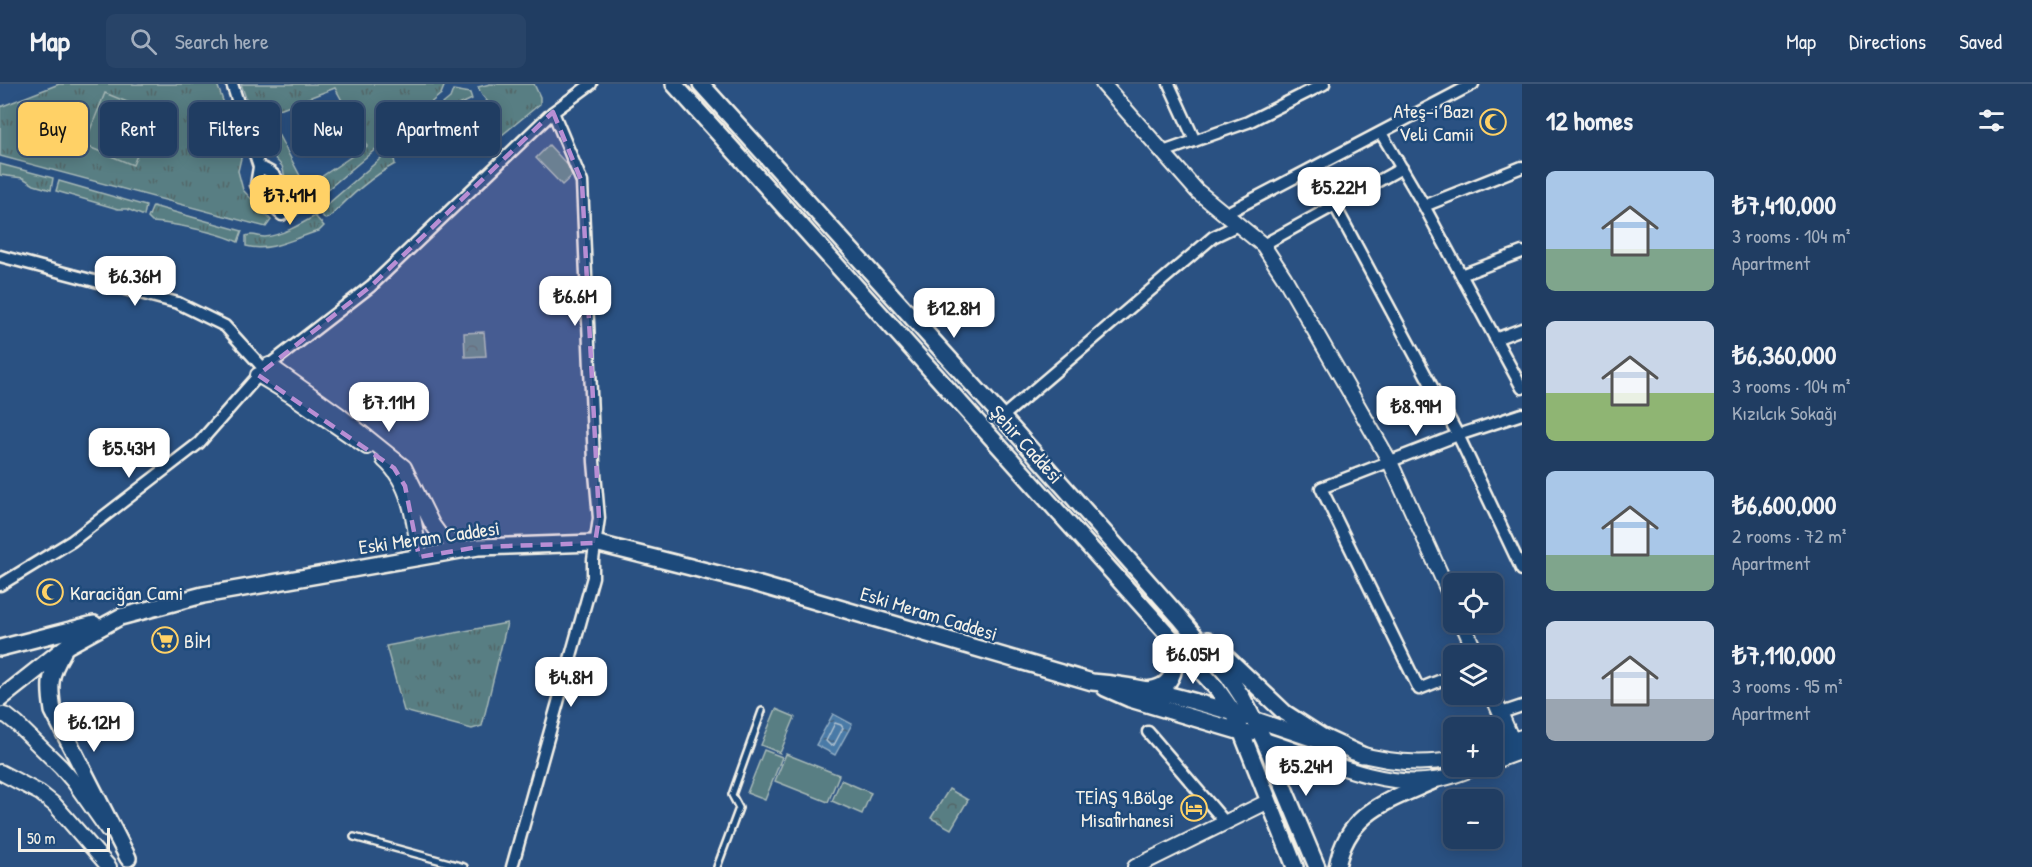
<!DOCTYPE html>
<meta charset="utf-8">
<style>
body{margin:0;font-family:"Patrick Hand",sans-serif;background:#284468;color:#f1f3f6;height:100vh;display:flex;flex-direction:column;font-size:22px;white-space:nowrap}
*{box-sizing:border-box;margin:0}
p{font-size:20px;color:#a2aebe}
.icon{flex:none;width:33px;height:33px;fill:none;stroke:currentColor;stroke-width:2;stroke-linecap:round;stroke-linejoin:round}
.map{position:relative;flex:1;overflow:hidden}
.details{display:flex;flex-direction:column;background:#203d62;width:510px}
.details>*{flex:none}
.banner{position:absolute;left:18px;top:18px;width:570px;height:54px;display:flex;gap:12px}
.buttons{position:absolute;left:1443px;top:489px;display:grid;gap:12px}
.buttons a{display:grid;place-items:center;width:60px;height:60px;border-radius:9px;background:#203d62;box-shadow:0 3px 15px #0003,0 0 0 2px #3d5677;font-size:30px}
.scale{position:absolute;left:18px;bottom:15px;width:92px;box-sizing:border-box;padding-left:6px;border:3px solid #f4f1e8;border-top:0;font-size:16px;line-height:21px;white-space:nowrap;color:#f4f1e8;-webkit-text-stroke:4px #1f4a7a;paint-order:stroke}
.price{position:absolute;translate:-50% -51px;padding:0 14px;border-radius:12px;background:#fff;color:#222;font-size:20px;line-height:39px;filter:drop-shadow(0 2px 3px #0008)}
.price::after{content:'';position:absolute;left:50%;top:36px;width:18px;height:14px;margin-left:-9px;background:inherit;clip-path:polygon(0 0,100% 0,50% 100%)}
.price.current{background:#ffd166;color:#111}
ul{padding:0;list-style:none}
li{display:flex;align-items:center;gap:18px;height:150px;padding:0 24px}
li span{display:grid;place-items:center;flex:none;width:168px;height:120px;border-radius:9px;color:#555}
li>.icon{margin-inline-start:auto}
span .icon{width:72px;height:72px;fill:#fffc;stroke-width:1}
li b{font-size:26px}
h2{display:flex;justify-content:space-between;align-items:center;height:72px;padding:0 24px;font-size:26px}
.pill{padding:0 21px;border-radius:9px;background:#203d62;box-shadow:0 3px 15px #0003,0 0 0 2px #3d5677;font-size:21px;line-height:54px}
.pill.current{background:#ffd166;color:#111}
header{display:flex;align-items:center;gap:36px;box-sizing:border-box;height:84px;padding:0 30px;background:#203d62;border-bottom:2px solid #3d5677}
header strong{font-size:28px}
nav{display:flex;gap:33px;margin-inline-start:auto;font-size:21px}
.search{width:420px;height:54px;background:#284468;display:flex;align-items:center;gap:15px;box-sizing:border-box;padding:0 21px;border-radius:9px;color:#a2aebe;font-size:22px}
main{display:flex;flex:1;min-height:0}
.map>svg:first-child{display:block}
.grass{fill:url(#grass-tufts);stroke:#a6b8b6;stroke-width:1.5}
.park{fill:url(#park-crowns);stroke:#a6b8b6;stroke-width:1.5}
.pitch{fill:#597e83;stroke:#a6b8b6;stroke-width:1.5}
.water{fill:url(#water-ripples);stroke:#8eaac1;stroke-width:1.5}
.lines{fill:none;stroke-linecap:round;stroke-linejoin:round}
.shore{stroke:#b0c1ce;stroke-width:1.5}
.service-casing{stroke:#f4f1e8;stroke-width:10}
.minor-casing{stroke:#f4f1e8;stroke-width:15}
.tertiary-casing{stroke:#f4f1e8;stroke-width:18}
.secondary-casing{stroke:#f4f1e8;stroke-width:20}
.service{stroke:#1f4a7a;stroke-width:5}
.minor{stroke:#1f4a7a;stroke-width:10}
.tertiary{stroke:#1f4a7a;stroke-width:14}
.secondary{stroke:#1f4a7a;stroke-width:15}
.marked{fill:#b88ed4;fill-opacity:0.2;stroke:#b88ed4;stroke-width:4.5;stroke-dasharray:12 8;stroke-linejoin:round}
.labels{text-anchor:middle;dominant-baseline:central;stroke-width:5;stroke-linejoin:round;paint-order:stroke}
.poi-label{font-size:20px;fill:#f4f1e8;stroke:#1f4a7a;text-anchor:end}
.street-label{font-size:20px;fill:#f4f1e8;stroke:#1f4a7a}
</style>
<header>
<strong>Map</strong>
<div class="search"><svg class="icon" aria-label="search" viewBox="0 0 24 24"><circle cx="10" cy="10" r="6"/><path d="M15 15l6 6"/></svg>Search here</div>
<nav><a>Map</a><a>Directions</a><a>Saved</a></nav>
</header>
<main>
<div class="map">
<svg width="1522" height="783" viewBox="0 0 1522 783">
<defs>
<pattern id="grass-tufts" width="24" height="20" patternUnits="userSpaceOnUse" patternTransform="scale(1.5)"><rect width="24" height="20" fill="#597e83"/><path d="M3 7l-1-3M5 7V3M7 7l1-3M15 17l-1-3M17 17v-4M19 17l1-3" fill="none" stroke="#526668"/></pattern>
<pattern id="park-crowns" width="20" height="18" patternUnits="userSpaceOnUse" patternTransform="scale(1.5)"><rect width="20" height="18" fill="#597e83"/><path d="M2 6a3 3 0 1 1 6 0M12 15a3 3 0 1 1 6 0" fill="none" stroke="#526668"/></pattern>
<pattern id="water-ripples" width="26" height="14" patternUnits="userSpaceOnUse" patternTransform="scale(1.5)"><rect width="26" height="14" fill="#4a7aa7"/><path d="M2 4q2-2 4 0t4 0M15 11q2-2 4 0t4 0" fill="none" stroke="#4a647b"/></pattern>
</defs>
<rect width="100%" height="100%" fill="#2a5182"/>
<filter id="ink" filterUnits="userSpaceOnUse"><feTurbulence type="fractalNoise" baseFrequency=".0167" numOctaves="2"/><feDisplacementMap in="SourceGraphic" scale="12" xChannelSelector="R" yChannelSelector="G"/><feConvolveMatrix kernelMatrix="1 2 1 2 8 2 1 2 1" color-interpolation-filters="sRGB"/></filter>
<g filter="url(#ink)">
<path class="grass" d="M59 0H217L242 70 238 87 243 106 271 136 266 143 0 72V23Z
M241 0H445L441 10 296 132 285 131 287 100 282 82 261 59 255 44 271 37 306 103 367 62 335 4 253 35Z
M490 0H534L540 13V20L502 51 491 40 488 31 492 28V23L482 11 478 3Z
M453 6 470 9 472 15 457 22 398 73 393 66C399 58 403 56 410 49 424 37 436 25 450 14Z
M387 69 394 75 395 80C371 93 348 114 329 134L325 135 320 129 321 126Z
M0 80 53 94 51 106 34 101 23 94 0 91Z
M59 97 146 122 144 132 127 125H118L56 107Z
M153 122 242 147 238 158C220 149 173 139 152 138L148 134Z
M315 132 324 142 319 147C296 153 271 169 246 162V152C254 149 258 153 265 153 283 151 301 140 315 132Z
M507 539 482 642 472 645 404 627 386 562Z"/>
<path class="park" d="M484 248 486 272 465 273 464 249Z
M949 705 968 716 951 745 931 734Z"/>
<path class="pitch" d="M105 9 154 29 133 81 84 61Z
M549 61 575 89 562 101 536 74Z
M776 625 795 633 780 669 761 661Z
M764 666 782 673 765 716 747 709Z
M786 670 839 691 828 718 775 697Z
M841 696 871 709 862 730 832 717Z"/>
<path class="water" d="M833 630 852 640 835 671 816 661Z"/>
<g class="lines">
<path class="shore" d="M835 639 841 641 843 644 834 661 831 662 826 657Z"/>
<g class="service-casing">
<path id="service" d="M354 753 464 783
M717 783 739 724 732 711 762 627"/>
</g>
<g class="minor-casing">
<path id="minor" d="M232 0 259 83 256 101 263 114 282 131C285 109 283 90 259 83
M1169 0 1195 57
M1381 49 1424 122 1522 304
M1163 68 1248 38 1324 0
M1334 120 1458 351 1522 486
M1424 122 1522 83
M1225 130 1473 0
M1263 161 1402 84
M0 172 178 219 225 242 264 285
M1461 191 1522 168
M1495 255 1522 245
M1002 333 1213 153 1238 141
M0 501 72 457 199 359 264 285 371 202 553 28 591 0
M1454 591 1419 605 1321 404 1458 351 1522 330
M1501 629 1522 622
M1148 648 1225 738
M512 783 593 493V476L599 434 594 378 582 98 553 28"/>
</g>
<g class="tertiary-casing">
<path id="tertiary" d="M1103 0 1197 107 1263 161 1284 193 1390 378 1454 520
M269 281 338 330 404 383 432 440 440 451 465 465
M258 291 291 311 367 363
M384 376C411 399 415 440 419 473
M1462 538 1477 572
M1492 610 1512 656
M0 630 7 632 17 640 61 683 74 698 108 746
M1254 635 1325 659
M1264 656C1314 672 1381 705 1434 696 1450 694 1464 688 1479 682
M1492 663 1522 653
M1352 668C1386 678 1419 682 1454 675
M1492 678 1522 667
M0 688 40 709 55 721 109 783
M1135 783 1269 717"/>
</g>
<g class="secondary-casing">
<path id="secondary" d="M674 0 1217 605 1234 629 1295 783
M701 0 1002 333 1180 534 1229 593 1242 613 1264 656 1317 783
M1208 556 1285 629 1321 652 1362 671
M0 564 94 540
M63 568C49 591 49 601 53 627L128 774
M1105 604 1130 615 1248 650
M1146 606C1177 604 1179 579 1168 556
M0 615 67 562 120 533 203 511 478 463 595 459 750 498 1092 598C1147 602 1201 619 1254 635
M1337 783C1347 728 1388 717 1433 697"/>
</g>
<use href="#service" class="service"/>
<use href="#minor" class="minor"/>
<use href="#tertiary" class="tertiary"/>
<use href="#secondary" class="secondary"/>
</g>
</g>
<path class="marked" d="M553 28 582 98 599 434 595 459 478 463 419 473 405 402 394 384 258 291 371 202Z"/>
<defs>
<g id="mosque-ring" transform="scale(1.35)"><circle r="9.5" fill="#1f4a7a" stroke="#ffd166" stroke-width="1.5"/><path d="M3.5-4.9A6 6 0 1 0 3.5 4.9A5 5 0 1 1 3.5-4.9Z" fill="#ffd166"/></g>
<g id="supermarket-ring" transform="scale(1.35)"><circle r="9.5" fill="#1f4a7a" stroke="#ffd166" stroke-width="1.5"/><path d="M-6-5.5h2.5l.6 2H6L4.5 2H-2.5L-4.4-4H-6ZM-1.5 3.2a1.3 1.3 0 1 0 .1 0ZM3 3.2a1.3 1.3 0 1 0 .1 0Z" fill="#ffd166"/></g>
<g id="hotel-ring" transform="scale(1.35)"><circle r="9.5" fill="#1f4a7a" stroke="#ffd166" stroke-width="1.5"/><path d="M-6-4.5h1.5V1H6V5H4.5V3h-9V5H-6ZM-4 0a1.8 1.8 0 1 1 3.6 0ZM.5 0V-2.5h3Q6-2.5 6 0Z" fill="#ffd166"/></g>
</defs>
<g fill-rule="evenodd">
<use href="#mosque-ring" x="1493" y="38"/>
<use href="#mosque-ring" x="50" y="508"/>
<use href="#supermarket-ring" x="165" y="556"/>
<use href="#hotel-ring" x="1194" y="724"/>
</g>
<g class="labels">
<g class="poi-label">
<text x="1474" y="26">Ateş-i Bazı<tspan x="1474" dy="23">Veli Camii</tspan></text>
<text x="70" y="508" text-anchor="start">Karaciğan Cami</text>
<text x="184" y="556" text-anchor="start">BİM</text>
<text x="1174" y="712">TEİAŞ 9.Bölge<tspan x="1174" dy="23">Misafirhanesi</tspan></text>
</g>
<g class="street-label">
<text transform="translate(1027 360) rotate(48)">Şehir Caddesi</text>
<text transform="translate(429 453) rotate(-8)">Eski Meram Caddesi</text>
<text transform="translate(929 529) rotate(17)">Eski Meram Caddesi</text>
</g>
</g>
</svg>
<div class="buttons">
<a><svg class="icon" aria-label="locate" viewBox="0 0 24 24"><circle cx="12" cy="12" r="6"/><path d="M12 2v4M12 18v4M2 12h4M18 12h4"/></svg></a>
<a><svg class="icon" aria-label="layers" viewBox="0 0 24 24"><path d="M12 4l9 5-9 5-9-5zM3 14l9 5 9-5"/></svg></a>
<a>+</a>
<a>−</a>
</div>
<div class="scale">50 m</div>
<b class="price" style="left:1339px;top:134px">₺5.22M</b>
<b class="price current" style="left:290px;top:142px">₺7.41M</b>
<b class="price" style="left:135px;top:223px">₺6.36M</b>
<b class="price" style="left:575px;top:243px">₺6.6M</b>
<b class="price" style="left:954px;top:255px">₺12.8M</b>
<b class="price" style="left:389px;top:349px">₺7.11M</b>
<b class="price" style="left:1416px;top:353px">₺8.99M</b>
<b class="price" style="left:129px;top:395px">₺5.43M</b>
<b class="price" style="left:1193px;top:601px">₺6.05M</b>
<b class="price" style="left:571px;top:624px">₺4.8M</b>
<b class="price" style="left:94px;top:669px">₺6.12M</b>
<b class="price" style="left:1306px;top:713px">₺5.24M</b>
<div class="banner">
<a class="pill current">Buy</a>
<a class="pill">Rent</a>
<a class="pill">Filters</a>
<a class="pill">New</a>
<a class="pill">Apartment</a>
</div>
</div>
<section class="details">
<h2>12 homes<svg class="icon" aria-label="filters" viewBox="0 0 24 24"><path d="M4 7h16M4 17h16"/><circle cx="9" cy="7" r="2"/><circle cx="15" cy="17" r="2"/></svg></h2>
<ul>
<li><span style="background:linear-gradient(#a9c7e8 65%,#7fa58c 0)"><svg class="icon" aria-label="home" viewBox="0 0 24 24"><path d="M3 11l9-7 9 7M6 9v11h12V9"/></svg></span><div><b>₺7,410,000</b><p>3 rooms · 104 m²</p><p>Apartment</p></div></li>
<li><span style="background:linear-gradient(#c9d6e8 60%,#8fb573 0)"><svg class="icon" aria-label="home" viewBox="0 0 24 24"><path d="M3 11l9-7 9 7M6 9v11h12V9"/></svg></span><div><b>₺6,360,000</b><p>3 rooms · 104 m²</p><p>Kızılcık Sokağı</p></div></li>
<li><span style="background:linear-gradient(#a9c7e8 70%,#7fa58c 0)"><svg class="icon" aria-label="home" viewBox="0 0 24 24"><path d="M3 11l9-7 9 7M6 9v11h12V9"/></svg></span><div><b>₺6,600,000</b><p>2 rooms · 72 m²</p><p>Apartment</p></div></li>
<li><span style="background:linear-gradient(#c9d6e8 65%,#9aa5b1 0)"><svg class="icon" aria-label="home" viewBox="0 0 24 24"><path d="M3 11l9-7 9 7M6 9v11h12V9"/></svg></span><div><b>₺7,110,000</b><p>3 rooms · 95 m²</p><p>Apartment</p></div></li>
</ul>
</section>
</main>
